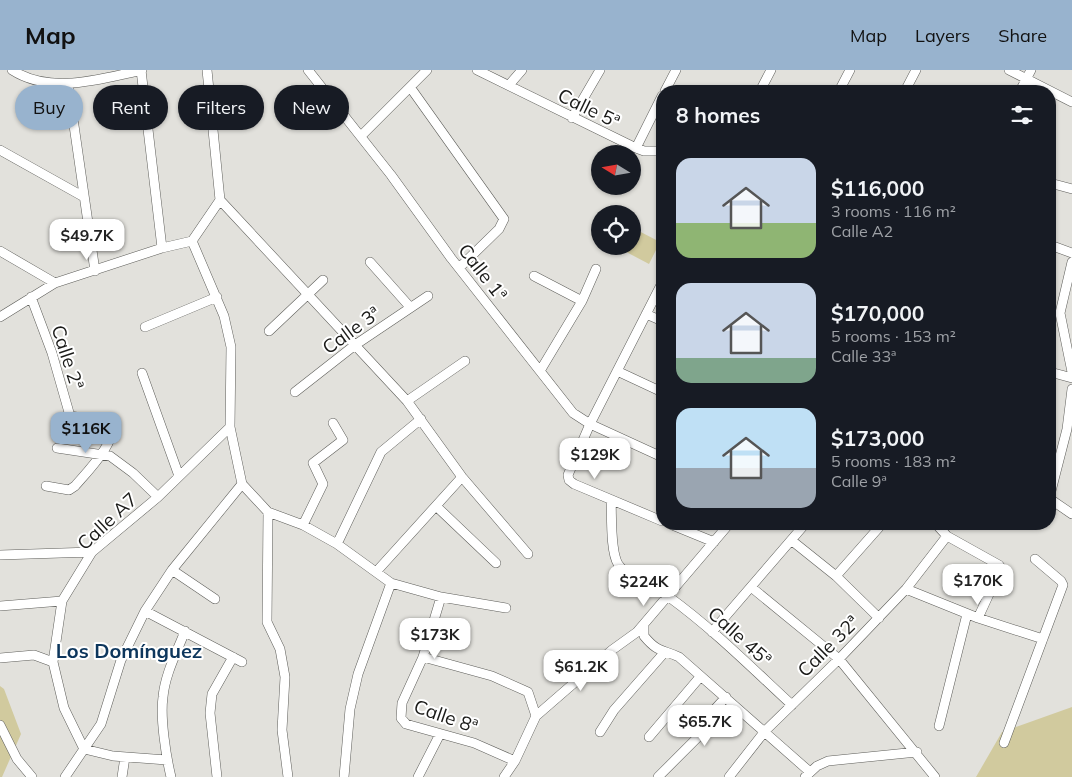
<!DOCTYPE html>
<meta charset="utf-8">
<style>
body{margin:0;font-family:Mulish,sans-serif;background:#20242c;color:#f1f3f6;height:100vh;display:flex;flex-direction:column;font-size:19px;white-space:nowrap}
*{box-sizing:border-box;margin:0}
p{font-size:16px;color:#9ea1a6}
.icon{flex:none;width:28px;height:28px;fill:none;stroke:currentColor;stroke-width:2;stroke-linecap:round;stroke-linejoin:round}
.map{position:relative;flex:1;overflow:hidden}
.drawer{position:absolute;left:656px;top:15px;width:400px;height:445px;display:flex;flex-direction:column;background:#171b24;border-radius:20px;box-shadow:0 1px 4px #0004}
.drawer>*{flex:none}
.guide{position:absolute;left:15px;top:15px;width:475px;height:45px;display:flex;gap:10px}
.needle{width:32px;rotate:281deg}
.controls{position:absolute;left:591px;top:75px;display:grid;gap:10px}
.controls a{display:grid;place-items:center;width:50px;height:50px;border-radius:50%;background:#171b24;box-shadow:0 1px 4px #0004;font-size:25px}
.price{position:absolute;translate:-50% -42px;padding:0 11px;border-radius:10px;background:#fff;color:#222;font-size:16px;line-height:32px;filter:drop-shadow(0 1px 2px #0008)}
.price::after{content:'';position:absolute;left:50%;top:30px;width:15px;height:11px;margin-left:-8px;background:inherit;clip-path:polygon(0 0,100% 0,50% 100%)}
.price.active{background:#98b3ce;color:#111}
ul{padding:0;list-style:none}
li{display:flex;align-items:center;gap:15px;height:125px;padding:0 20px}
li span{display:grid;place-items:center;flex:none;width:140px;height:100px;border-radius:15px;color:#555}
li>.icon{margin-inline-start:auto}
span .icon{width:60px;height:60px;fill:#fffc;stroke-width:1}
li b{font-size:21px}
h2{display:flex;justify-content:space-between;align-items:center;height:60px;padding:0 20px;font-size:21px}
.pill{padding:0 18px;border-radius:22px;background:#171b24;box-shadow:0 1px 4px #0004;font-size:18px;line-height:45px}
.pill.active{background:#98b3ce;color:#111}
header{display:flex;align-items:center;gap:30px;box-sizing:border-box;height:70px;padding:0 25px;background:#98b3ce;color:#111}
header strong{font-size:24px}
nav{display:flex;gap:28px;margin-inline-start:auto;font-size:18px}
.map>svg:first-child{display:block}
.green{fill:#d1ca9e}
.building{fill:#a6a5a1;stroke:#767571}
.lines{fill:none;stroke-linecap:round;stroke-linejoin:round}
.street-casing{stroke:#5e5e5a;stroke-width:10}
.street{stroke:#fff;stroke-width:9}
.labels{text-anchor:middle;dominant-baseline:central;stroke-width:4;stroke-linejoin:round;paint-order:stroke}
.street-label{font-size:19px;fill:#1a1a18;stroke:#fff}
.neighbourhood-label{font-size:20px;font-weight:bold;fill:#0d365c;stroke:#fff}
</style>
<header>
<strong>Map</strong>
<nav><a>Map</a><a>Layers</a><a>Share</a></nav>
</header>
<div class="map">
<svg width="1072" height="707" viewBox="0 0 1072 707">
<rect width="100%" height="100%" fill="#e2e1dc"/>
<path class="green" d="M633 158 660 172 649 194 615 176H632Z
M0 616 4 619 21 664 2 707H0Z
M1072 637V707H976L1002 662Z"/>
<path class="building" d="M726 636 738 648 731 657 719 646Z"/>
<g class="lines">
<g class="street-casing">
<path id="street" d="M12 0C51 25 100 9 142 0
M141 0 162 178
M308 0 391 105 451 188 573 343 590 354 662 387
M477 0 636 78 644 81H662
M1009 0 1072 32
M68 14 95 201
M509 15 522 0
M410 17 504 149 499 159 459 198
M665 21 676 0
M760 21 771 0
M839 21 850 0
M905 21 916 0
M1020 21 1031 0
M572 48 600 0
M361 66 427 0
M636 78 662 26
M0 80 84 127
M1050 113 1072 119
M220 130 407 331 462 407 528 484
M192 171 224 246 231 277 230 357 242 414 268 442 267 552 280 579 285 607 282 660 288 707
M192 171 220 130 207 0
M1050 175 1072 183
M0 181 55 213
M370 192 410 237
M1072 192 1060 243 1072 302
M534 206 582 231
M662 213 590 354 568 405 569 410 574 414 662 451
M31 227 52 283 70 346 110 352C121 368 86 403 75 416L69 420 46 416
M646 244 662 251
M0 247 55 213 162 178 192 171
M145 257 217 227
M269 261 323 210
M540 301 582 231 596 199
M617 301 662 322
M1050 302 1072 308
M142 303 179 406
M295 322 355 275 428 226
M407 331 465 291
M57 378 110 386 133 403 158 427
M1050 425 1067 359 1072 319
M1050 429 1072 444
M611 430C612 445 610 481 618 494 629 510 653 516 669 527 713 559 752 598 792 635
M436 436 496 493
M268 442 303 455 337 474 391 513 441 527 506 538
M670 454 714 472
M936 454 947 466 999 495 1001 498 978 548
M303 455 323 414 313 393 343 370 333 353
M791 470 836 506 879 548
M337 474 381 382 421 349
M0 485 92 482
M172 500 215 529
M376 502 462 407
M836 506 882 454
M751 517 839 589 935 707
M906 519 978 548 1043 569
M441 527 423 587 402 633 401 648 406 654 413 656 474 673 515 691
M0 536 62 531
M145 541 242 592
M644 555V566C658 583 662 579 679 587L810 702
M712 562 805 454
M423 587 492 606 528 622 536 646 515 691 504 707
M0 588 34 585 53 592
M536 646 612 580 637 562 729 454
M0 655 17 689 32 707
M939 656 967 544
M600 662 614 640 664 583
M649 667 700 607
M1004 673 1063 515 1061 511 1035 489
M167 690 113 686 84 679 64 638 53 592 62 531 92 482 158 427 230 357
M65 707 101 654 121 590 145 541 172 500 242 414
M122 707 125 687
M171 707C166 686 160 648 163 627 165 604 177 582 185 561
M217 707 210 643 212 624 233 587
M344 707 350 639 358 604 391 513
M418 707 440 664
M658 707 706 659 715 639 726 627
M729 707 765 661 839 589 906 519 947 466
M805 707 817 696 828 691 917 682"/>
</g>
<use href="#street" class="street"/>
</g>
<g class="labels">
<g class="street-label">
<text transform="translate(589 38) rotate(26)">Calle 5ª</text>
<text transform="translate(483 202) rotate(52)">Calle 1ª</text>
<text transform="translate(351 260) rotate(-36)">Calle 3ª</text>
<text transform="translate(68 287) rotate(72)">Calle 2ª</text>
<text transform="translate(107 451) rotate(-43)">Calle A7</text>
<text transform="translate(740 566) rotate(42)">Calle 45ª</text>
<text transform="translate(828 576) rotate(-45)">Calle 32ª</text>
<text transform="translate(446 646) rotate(19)">Calle 8ª</text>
</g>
<g class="neighbourhood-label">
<text x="129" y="580">Los Domínguez</text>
</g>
</g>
</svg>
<div class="controls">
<a><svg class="needle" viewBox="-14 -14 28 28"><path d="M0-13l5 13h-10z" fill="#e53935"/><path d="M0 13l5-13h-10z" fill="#9ea1a6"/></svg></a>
<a><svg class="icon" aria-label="locate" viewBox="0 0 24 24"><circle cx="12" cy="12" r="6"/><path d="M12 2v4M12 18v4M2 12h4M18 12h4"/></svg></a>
</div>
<b class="price" style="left:87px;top:191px">$49.7K</b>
<b class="price active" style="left:86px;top:384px">$116K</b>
<b class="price" style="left:595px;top:410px">$129K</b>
<b class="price" style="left:978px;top:536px">$170K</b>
<b class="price" style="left:644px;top:537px">$224K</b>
<b class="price" style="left:435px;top:590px">$173K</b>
<b class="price" style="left:581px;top:622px">$61.2K</b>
<b class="price" style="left:705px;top:677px">$65.7K</b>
<div class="guide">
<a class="pill active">Buy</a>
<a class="pill">Rent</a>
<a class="pill">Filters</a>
<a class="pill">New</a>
</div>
<section class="drawer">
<h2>8 homes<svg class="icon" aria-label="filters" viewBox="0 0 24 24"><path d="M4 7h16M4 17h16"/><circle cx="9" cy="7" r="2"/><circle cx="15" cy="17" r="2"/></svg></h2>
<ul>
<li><span style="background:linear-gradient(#c9d6e8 65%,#8fb573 0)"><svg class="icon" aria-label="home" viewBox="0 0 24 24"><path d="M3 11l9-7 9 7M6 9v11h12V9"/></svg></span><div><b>$116,000</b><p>3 rooms · 116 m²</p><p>Calle A2</p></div></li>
<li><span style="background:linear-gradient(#c9d6e8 75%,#7fa58c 0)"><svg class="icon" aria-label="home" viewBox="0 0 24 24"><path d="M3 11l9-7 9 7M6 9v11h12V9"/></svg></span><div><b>$170,000</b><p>5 rooms · 153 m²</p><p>Calle 33ª</p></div></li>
<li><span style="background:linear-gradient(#bfe0f5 60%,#9aa5b1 0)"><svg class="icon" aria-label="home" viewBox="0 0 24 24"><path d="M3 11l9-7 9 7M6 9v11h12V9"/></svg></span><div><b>$173,000</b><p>5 rooms · 183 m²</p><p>Calle 9ª</p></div></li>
</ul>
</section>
</div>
